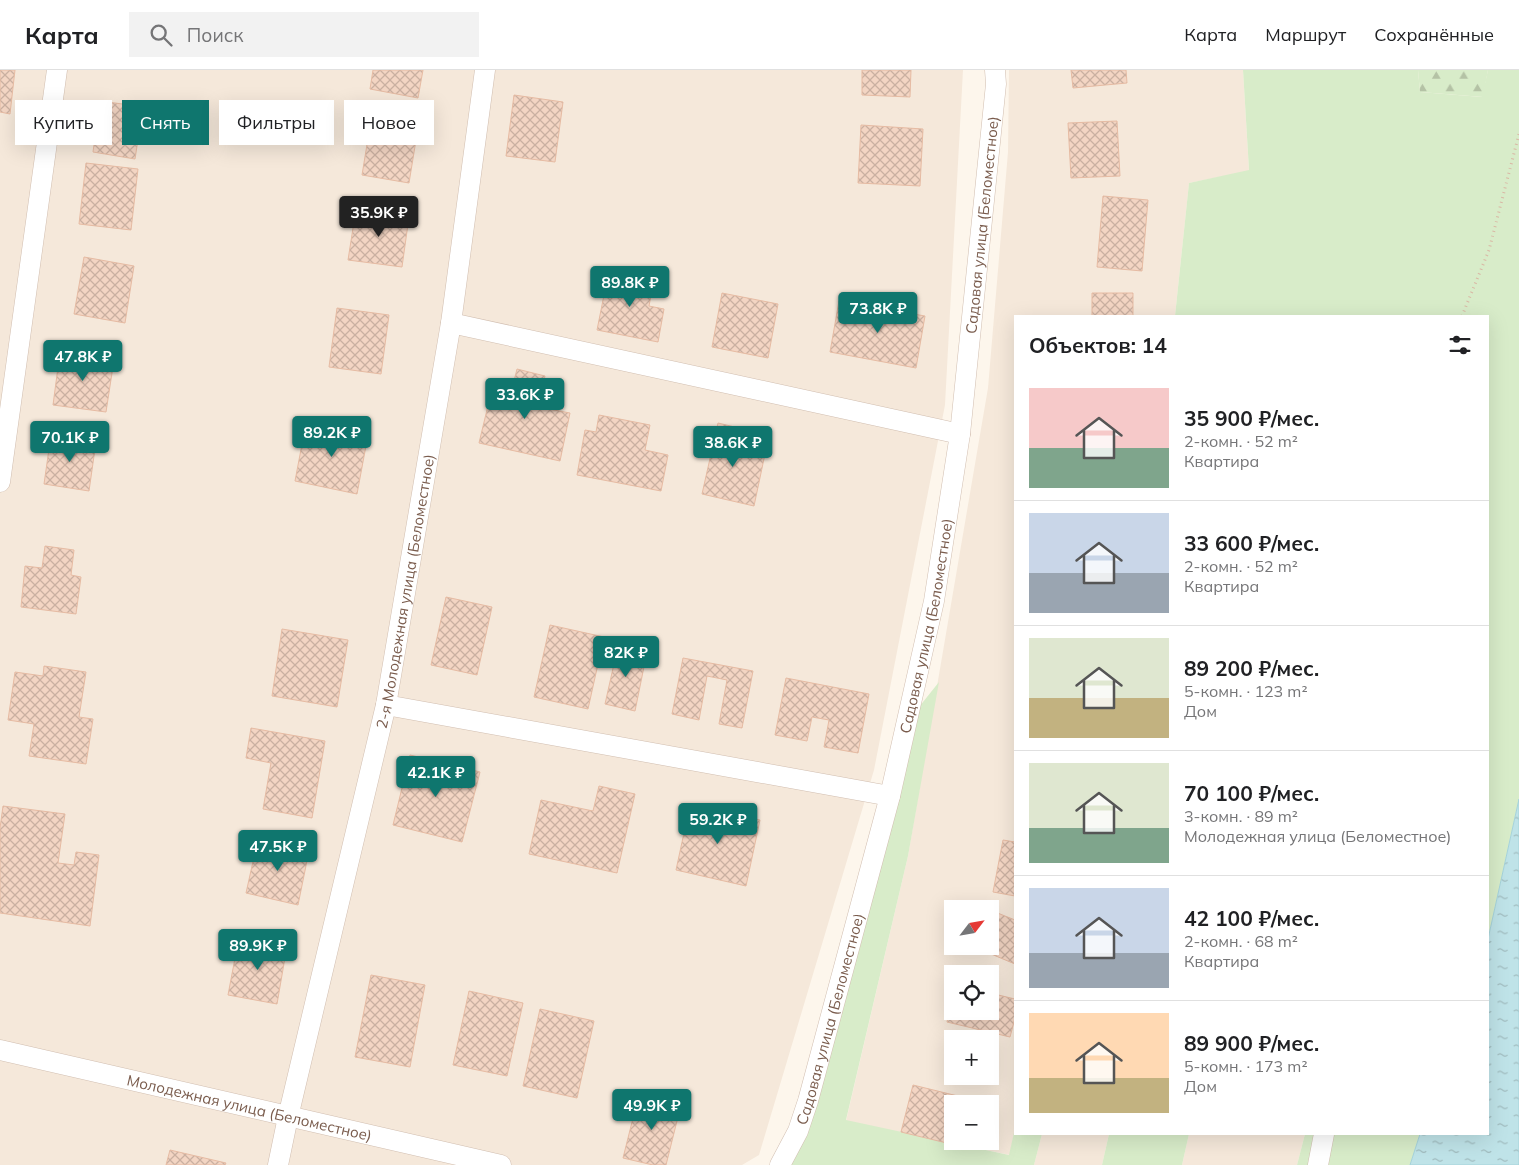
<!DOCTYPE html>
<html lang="ru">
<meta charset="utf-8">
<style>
body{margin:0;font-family:Mulish,sans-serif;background:#f2f2f2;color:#202124;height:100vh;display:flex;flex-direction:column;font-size:19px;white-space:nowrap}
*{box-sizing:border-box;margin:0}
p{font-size:16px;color:#757577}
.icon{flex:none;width:28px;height:28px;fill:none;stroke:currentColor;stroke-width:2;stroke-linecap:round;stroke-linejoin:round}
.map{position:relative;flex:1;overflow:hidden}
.panel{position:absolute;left:1014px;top:245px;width:475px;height:820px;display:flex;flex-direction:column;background:#fff;border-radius:0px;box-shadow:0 5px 20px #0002}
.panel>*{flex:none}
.banner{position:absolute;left:15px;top:30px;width:475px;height:45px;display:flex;gap:10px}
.needle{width:32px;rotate:59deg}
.tools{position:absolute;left:944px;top:830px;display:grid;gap:10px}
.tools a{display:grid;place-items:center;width:55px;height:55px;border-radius:0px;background:#fff;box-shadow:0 5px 20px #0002;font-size:25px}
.price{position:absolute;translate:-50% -42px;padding:0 11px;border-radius:5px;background:#0f766e;color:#fff;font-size:16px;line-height:32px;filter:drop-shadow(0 1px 2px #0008)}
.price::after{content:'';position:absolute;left:50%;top:30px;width:15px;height:11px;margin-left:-8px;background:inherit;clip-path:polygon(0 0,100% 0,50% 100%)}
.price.current{background:#222;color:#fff}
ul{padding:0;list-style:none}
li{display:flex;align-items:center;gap:15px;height:125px;padding:0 15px}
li+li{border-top:1px solid #e0e0e0}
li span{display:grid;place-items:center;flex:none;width:140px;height:100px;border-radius:0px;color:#555}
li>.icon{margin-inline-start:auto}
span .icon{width:60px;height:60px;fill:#fffc;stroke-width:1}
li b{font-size:21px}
h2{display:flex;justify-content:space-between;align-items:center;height:60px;padding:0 15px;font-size:21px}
.chip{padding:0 18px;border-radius:0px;background:#fff;box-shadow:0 5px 20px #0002;font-size:18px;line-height:45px}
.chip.current{background:#0f766e;color:#fff}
header{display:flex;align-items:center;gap:30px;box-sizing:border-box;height:70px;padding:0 25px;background:#fff;border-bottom:1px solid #e0e0e0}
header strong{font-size:24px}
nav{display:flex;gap:28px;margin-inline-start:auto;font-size:18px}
.search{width:350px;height:45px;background:#f2f2f2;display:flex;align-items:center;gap:12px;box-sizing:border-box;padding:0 18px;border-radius:0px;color:#757577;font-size:19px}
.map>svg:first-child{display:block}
.residential{fill:#f5e8da;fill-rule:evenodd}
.green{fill:#d8ecc9}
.forest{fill:url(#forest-firs)}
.water{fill:url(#water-ripples);stroke:#a5d3da}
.building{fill:url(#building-cross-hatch);stroke:#e6bba3}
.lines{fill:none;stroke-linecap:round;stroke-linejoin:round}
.street-casing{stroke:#d1beb0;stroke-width:21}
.path{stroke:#d9b8a5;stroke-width:3;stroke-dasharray:1 4;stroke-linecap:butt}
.street{stroke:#fff;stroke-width:20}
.labels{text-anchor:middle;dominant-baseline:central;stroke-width:5;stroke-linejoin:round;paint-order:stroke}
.street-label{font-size:15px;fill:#7a5c4d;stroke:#fffaf3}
</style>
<header>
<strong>Карта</strong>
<div class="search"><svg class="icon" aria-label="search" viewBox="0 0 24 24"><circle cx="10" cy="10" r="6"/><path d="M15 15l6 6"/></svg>Поиск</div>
<nav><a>Карта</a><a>Маршрут</a><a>Сохранённые</a></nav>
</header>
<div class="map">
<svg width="1519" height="1095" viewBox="0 0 1519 1095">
<defs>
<pattern id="forest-firs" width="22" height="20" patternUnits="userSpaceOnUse" patternTransform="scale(1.25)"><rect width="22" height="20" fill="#d8ecc9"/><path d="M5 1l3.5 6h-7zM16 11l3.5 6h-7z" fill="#b4c2a5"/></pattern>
<pattern id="water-ripples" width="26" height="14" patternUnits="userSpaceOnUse" patternTransform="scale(1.25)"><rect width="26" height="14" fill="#bfe3e8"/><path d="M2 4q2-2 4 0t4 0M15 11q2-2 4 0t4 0" fill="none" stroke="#a0bbbe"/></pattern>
<pattern id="building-cross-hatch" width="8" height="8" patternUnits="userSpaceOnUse" patternTransform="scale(1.25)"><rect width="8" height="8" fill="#f3d5c3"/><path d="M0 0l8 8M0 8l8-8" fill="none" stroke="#cab0a1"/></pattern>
</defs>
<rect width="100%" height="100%" fill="#fdf6ec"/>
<path class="residential" d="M0 0H963L945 335 874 700 759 1085 742 1095H0Z
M1009 0H1243L1249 101 1189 113 1175 246H1015V1058L1010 1085 846 1051 908 786 988 318 1008 82ZM952 839H990V876H952ZM952 904H990V941H952ZM952 969H990V1006H952ZM952 1034H990V1071H952Z
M1042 1064H1109L1102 1095H1034Z
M1189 1064H1305L1297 1095H1182Z"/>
<path class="green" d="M1243 0H1418L1420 22 1482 27 1488 0H1519V729L1488 869V246H1175L1189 113 1249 100Z
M939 612 908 786 846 1050 1009 1085 1015 1058V1064H1042L1034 1095H780L907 652Z
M1109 1064H1189L1182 1095H1102Z
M1305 1064H1420L1410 1095H1297Z"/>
<path class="forest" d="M1418 0H1488L1483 27 1420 22Z"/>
<path class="water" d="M1519 729V1095H1410L1420 1064H1488V869Z"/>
<path class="building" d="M0 0H15L10 44 0 42Z
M373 0H423L418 28 370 19Z
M862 0H911L910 27 862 25Z
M1071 0H1126L1127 13 1073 18Z
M514 25 563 32 555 92 506 86Z
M100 31 167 40 164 61 140 57 135 89 93 82Z
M371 50 418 58 409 113 362 105Z
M1117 51 1120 106 1071 108 1068 53Z
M861 55 923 59 920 116 858 113Z
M86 93 138 99 131 160 79 154Z
M1103 126 1148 130 1142 201 1097 197Z
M356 139 409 147 402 197 348 190Z
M84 187 134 196 125 253 74 244Z
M609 200 654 209 649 236 664 239 658 272 597 260Z
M722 223 778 234 768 288 712 277Z
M1092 223H1133V246H1092Z
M839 231 925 246 916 298 830 282Z
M337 238 389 245 381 304 329 297Z
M60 282 114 290 106 342 53 335Z
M517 299 545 306 538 337 570 343 560 391 479 373 492 319 511 323Z
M599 345 650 355 645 380 668 385 661 421 577 405 585 360 596 362Z
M306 353 368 365 357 424 295 411Z
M718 353 747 360 743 379 765 384 754 436 702 424Z
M51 365 96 372 89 421 44 414Z
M45 476 74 480 71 505 81 507 76 544 21 537 25 496 42 498Z
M446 527 492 537 477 605 431 595Z
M550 555 604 567 588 639 534 627Z
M282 559 348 570 337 637 272 626Z
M618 576 647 582 635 641 605 634Z
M683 588 753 601 742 658 719 654 727 610 707 606 699 650 672 644Z
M44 596 86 602 79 647 93 649 86 694 29 686 34 654 8 650 15 602 43 606Z
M786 608 869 624 858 683 824 677 829 650 812 647 807 671 775 665Z
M251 658 325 671 312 748 263 739 271 693 246 688Z
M410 685 480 702 462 772 393 755Z
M599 716 635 724 617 803 529 784 541 730 593 741Z
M690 735 760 750 746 816 676 800Z
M3 736 65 744 58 793 74 795 76 782 99 785 90 856 0 843V758Z
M258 769 309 781 298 835 246 823Z
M1003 770 1015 772V826L993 822Z
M990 840 1015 850V894L972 876H990Z
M239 867 287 876 277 934 228 925Z
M371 905 425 915 410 997 355 987Z
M469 921 523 933 507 1006 453 995Z
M990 923 1015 929V948L1010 967 947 952 952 928V941H990Z
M540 939 594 951 577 1028 523 1016Z
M913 1015 966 1028 965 1034H952V1071H956L955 1075 901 1062Z
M639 1024 681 1035 666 1095H653L623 1088Z
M170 1080 226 1093 225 1095H166Z"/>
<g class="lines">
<g class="street-casing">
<g id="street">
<path d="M451 253 960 364"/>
<path d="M0 412 57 0"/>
<path d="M386 635 890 726"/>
<path id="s1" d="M0 980 501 1095"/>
<path id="s2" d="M278 1095 288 1047 386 635 451 253 485 0"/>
<path id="s3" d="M780 1095 798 1061 808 1031 890 726 934 531 960 364 996 14 995 0"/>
<path d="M1318 1095 1324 1064"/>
</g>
</g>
<path class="path" d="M1462 246 1489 180 1519 64"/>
<use href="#street" class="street"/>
</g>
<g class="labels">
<g class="street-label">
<text stroke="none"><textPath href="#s3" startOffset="965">Садовая улица (Беломестное)</textPath></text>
<text stroke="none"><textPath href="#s2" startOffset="588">2-я Молодежная улица (Беломестное)</textPath></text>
<text stroke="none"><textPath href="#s3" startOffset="560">Садовая улица (Беломестное)</textPath></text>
<text stroke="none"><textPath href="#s3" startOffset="155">Садовая улица (Беломестное)</textPath></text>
<text stroke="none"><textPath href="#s1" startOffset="256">Молодежная улица (Беломестное)</textPath></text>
</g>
</g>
</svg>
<div class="tools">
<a><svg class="needle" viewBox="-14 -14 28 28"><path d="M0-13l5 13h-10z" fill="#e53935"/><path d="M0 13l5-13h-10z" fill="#757577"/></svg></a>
<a><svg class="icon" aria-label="locate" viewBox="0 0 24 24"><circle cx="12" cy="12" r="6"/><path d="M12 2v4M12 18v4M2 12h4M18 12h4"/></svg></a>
<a>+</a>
<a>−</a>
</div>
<b class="price current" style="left:379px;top:168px">35.9K ₽</b>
<b class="price" style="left:630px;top:238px">89.8K ₽</b>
<b class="price" style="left:878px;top:264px">73.8K ₽</b>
<b class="price" style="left:83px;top:312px">47.8K ₽</b>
<b class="price" style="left:525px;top:350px">33.6K ₽</b>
<b class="price" style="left:332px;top:388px">89.2K ₽</b>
<b class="price" style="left:70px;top:393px">70.1K ₽</b>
<b class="price" style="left:733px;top:398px">38.6K ₽</b>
<b class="price" style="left:626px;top:608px">82K ₽</b>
<b class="price" style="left:436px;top:728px">42.1K ₽</b>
<b class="price" style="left:718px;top:775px">59.2K ₽</b>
<b class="price" style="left:278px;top:802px">47.5K ₽</b>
<b class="price" style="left:258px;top:901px">89.9K ₽</b>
<b class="price" style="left:652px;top:1061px">49.9K ₽</b>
<div class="banner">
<a class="chip">Купить</a>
<a class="chip current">Снять</a>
<a class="chip">Фильтры</a>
<a class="chip">Новое</a>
</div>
<section class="panel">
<h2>Объектов: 14<svg class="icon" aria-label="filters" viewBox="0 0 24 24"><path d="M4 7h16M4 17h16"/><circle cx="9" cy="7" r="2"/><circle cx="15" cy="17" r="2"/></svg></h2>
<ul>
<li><span style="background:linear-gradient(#f6c9c9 60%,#7fa58c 0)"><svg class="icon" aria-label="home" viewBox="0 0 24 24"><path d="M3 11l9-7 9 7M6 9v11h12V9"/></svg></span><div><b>35 900 ₽/мес.</b><p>2-комн. · 52 m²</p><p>Квартира</p></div></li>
<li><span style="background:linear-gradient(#c9d6e8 60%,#9aa5b1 0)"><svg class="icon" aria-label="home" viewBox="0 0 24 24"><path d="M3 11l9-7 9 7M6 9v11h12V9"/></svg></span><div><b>33 600 ₽/мес.</b><p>2-комн. · 52 m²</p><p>Квартира</p></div></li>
<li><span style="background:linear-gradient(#dfe7d0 60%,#c2b280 0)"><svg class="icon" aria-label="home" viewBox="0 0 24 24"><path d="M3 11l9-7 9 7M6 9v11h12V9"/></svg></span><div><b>89 200 ₽/мес.</b><p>5-комн. · 123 m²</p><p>Дом</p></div></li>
<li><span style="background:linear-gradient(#dfe7d0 65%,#7fa58c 0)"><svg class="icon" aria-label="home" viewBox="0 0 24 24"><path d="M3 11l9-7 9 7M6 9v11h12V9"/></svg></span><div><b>70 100 ₽/мес.</b><p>3-комн. · 89 m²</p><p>Молодежная улица (Беломестное)</p></div></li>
<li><span style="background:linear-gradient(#c9d6e8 65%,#9aa5b1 0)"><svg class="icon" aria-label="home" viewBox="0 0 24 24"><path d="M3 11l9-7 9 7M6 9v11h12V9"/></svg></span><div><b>42 100 ₽/мес.</b><p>2-комн. · 68 m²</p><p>Квартира</p></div></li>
<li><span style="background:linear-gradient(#ffd9b3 65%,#c2b280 0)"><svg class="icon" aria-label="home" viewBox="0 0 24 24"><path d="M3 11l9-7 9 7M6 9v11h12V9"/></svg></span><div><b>89 900 ₽/мес.</b><p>5-комн. · 173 m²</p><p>Дом</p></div></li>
</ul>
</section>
</div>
